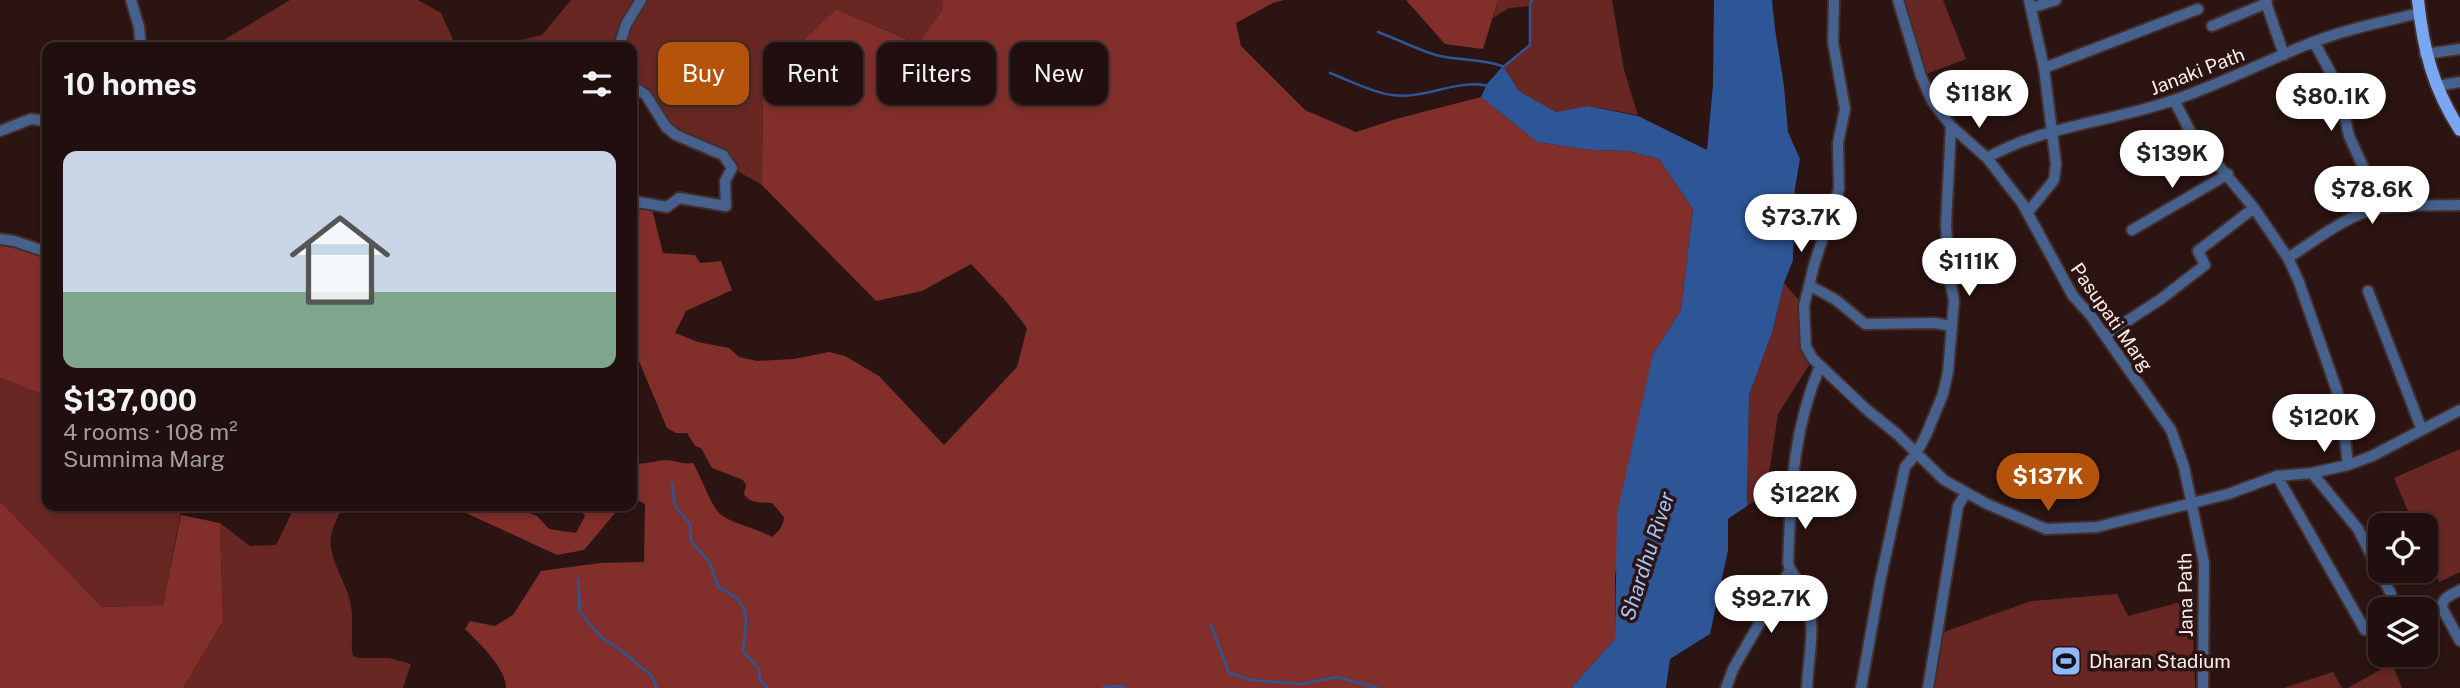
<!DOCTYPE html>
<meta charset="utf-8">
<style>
body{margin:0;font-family:"Public Sans",sans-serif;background:#281817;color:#f1f3f6;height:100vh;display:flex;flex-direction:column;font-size:26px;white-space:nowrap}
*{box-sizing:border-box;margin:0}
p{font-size:23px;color:#a29c9e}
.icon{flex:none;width:38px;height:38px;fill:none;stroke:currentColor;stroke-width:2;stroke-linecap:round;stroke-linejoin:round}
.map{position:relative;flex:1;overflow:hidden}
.panel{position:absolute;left:42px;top:42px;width:595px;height:469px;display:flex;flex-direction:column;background:#200f0e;border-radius:14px;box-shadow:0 4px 10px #0003,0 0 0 2px #3d2f2e}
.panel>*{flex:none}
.top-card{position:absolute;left:658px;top:42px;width:665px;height:63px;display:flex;gap:14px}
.fabs{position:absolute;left:2368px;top:513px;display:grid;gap:14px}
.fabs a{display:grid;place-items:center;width:70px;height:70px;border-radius:14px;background:#200f0e;box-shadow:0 4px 10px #0003,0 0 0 2px #3d2f2e;font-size:35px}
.price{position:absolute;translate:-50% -60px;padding:0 16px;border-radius:24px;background:#fff;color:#222;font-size:23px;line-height:46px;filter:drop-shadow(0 2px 4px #0008)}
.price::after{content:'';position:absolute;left:50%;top:42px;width:21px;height:16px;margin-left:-10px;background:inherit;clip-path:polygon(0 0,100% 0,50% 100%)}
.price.on{background:#b45309;color:#fff}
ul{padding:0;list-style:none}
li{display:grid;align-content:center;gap:14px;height:371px;padding:0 21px}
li+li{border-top:2px solid #3d2f2e}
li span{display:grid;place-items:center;height:217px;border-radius:14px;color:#555}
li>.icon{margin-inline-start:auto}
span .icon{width:126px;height:126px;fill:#fffc;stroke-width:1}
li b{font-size:30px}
h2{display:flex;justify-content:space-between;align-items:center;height:84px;padding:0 21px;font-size:30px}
.tag{padding:0 24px;border-radius:14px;background:#200f0e;box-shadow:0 4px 10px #0003,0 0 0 2px #3d2f2e;font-size:24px;line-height:63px}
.tag.on{background:#b45309;color:#fff}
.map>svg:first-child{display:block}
.green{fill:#692724}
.forest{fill:#822f2c}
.water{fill:#2e5596}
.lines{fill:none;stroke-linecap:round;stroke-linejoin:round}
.stream{stroke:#2e5596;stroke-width:2.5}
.minor-casing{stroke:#442e2c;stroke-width:14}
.major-casing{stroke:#442e2c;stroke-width:16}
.minor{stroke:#46618d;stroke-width:10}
.major{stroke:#7aa7f2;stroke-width:12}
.labels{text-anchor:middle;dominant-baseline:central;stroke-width:7;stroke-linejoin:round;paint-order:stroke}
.street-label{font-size:19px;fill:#feefee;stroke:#2b1412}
.poi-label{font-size:19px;fill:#feefee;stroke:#2b1412;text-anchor:start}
.water-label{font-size:21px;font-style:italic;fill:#a2c4fc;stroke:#2b1412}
</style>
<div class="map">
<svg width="2460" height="688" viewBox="0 0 2460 688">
<rect width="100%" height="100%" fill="#2b1412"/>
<path class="green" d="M290 0H418L441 13 454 42 462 44 464 47H217L224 40Z
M571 0H942L943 9 919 44 836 9 763 79 762 185 732 168 723 155 676 135 632 86V47H492L542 35Z
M1498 0H1612L1624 70 1638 115 1588 106 1556 112 1519 91 1503 66 1530 44V6L1509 8 1493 18Z
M1898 0H1943L1966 59 1921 76Z
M1784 283 1804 306 1813 359 1778 414 1766 493 1747 506 1749 395 1772 333Z
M0 378C17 383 30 392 47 394V506H182L163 605 102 607 0 501Z
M2460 449V572L2439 582 2426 551V525H2414L2394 478Z
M295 506H343C337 519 328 534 331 548 334 568 348 586 351 606 354 623 350 640 353 656L359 658H389L411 664 403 688H183L223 621 220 523 250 546 276 545Z
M2117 594 2128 616 2192 599 2195 688H1934L1941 633 2031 601Z
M2392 663 2402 688H2348Z
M2333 672 2342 688H2284Z"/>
<path class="forest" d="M942 0H1284L1273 3 1236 23 1241 46 1305 110 1356 132 1396 119 1481 97 1537 142 1591 150 1628 151 1659 159 1693 209 1681 310 1653 354 1615 575V639L1571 688H506C506 668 479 643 465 629L470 621 495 626 513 615 541 571 600 563 644 562 645 504 632 497V462C644 466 653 461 665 460 675 460 684 465 693 463 700 475 712 507 720 514 730 523 759 529 772 537 779 531 783 527 784 517L772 503C761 502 750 504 744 494L746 485 743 480 712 468 701 448 695 446 687 433H676L667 428 636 354V317L632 296V201L651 205 663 253 695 255 700 263 721 261 732 290 686 311 675 333 698 342 729 348 739 357 757 361 794 359 829 352 845 356 879 376 944 445 1017 367 1027 328 1005 300 971 264 922 291 876 301 762 185 763 79 836 9 918 44 943 9Z
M1406 0H1498L1483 49 1445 44Z
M0 239 47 252V394C30 392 17 383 0 378Z
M0 501 102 607 163 605 181 515 220 523 223 621 183 688H0Z
M451 506H512L537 516 549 529 576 533 585 516 577 506H621L584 550 557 555Z"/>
<path class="water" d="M1714 0H1772L1775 29 1784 86 1788 132 1800 159 1795 188 1793 260 1784 283 1772 333 1749 395 1747 506 1728 519V550L1710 634 1670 659 1666 688H1571L1615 639 1617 514 1653 354 1681 310 1693 209 1659 159 1628 151 1591 150 1537 142 1481 97 1487 84 1503 66 1519 91 1556 112 1588 106 1638 116 1707 150 1713 85Z"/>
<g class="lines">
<path class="stream" d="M1378 32C1397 39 1416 49 1436 55 1458 61 1481 58 1502 66
M1503 67 1530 45V5L1532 0
M1330 73C1348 80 1373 93 1392 95 1424 100 1458 78 1489 86
M672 483 675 506 690 524 691 541 710 563 718 587C754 604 746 618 743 651L759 669 760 681 768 688
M578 579 580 612 601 637 619 649 651 675 657 688
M1211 625 1229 673 1251 680 1301 684 1337 677 1378 688
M1103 687 1123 686 1125 688"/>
<g class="minor-casing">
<path id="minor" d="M131 0 139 27 141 47
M1834 0 1833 42 1845 109 1838 143 1839 189 1814 265 1804 306 1806 347 1813 359 1828 373 1866 409 1897 434 1944 480 1987 504 2046 529 2097 527 2228 494 2277 476 2312 473 2348 465 2372 456 2460 410
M1898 0 1921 76 1932 101 1951 126 1987 158 2022 203 2073 296 2091 316 2171 430 2184 467 2204 563 2203 688
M2265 0 2284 55
M2031 8 2056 0
M2212 26 2267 3
M2314 42 2338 86 2349 136 2382 208
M619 47 626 24 641 0
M2425 54 2460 49
M2044 68 2198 9
M632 86 646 95 666 127 676 135 723 155 732 168 725 181 726 206 679 198 667 207 632 201
M2437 86 2460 82
M2174 100 2191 133 2254 208 2288 258 2299 282 2337 391 2342 411 2348 465
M0 131 31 119 47 121
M1987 158C2044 125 2112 122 2174 100 2221 84 2265 61 2311 43 2346 29 2383 22 2419 13
M2028 212 2054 180 2056 164 2044 68 2029 0
M2132 230 2228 174
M0 239 14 241 47 252
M2288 258C2313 242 2339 221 2368 211 2393 203 2433 206 2460 205
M1809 285 1836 300 1865 324 1935 323 1951 326
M2368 291 2422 430
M2106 335 2161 299 2205 265 2198 251 2254 208
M2312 473 2358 529 2391 594
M2277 476 2365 630
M2460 590C2452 595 2442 597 2442 608L2460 641
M1726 688 1733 669 1790 570
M1807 688C1808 657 1817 626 1806 596 1802 584 1791 575 1788 563 1791 493 1792 432 1820 366
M1861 688 1880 582 1905 467 1916 454 1926 435 1943 394 1948 372 1954 301 1949 273 1946 225 1951 126
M1928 688 1958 506 1966 493"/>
</g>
<g class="major-casing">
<path id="major" d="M2418 0C2423 49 2433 88 2460 130"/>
</g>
<use href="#minor" class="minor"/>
<use href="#major" class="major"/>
</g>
<defs>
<g id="stadium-square" transform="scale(1.575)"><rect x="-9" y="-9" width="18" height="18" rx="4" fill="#8fb8fd" stroke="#2b1412"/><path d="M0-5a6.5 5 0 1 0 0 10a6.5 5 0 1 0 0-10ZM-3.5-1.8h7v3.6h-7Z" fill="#111"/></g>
</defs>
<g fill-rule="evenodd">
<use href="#stadium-square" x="2066" y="661"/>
</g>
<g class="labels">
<g class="street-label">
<text transform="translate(2197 71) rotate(-21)">Janaki Path</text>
<text transform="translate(2112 317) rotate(55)">Pasupati Marg</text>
<text transform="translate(2185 595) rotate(-91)">Jana Path</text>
</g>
<g class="poi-label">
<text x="2089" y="661">Dharan Stadium</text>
</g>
<g class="water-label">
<text transform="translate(1647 556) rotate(-72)">Shardhu River</text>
</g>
</g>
</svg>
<div class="fabs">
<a><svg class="icon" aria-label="locate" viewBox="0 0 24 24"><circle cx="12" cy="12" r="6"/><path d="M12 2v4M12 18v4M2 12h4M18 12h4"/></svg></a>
<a><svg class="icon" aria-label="layers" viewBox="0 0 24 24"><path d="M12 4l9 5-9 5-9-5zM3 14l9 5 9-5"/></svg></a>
</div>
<b class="price" style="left:1979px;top:130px">$118K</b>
<b class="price" style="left:2331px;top:133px">$80.1K</b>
<b class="price" style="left:2172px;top:190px">$139K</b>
<b class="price" style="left:2372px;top:226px">$78.6K</b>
<b class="price" style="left:1801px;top:254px">$73.7K</b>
<b class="price" style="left:1969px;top:298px">$111K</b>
<b class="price" style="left:2324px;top:454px">$120K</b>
<b class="price on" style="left:2048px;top:513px">$137K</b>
<b class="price" style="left:1805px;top:531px">$122K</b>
<b class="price" style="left:1771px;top:635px">$92.7K</b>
<div class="top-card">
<a class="tag on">Buy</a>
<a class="tag">Rent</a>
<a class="tag">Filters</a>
<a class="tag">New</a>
</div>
<section class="panel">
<h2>10 homes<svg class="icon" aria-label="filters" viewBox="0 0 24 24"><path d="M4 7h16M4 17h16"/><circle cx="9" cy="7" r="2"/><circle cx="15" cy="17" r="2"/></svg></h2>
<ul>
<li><span style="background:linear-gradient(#c9d6e8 65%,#7fa58c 0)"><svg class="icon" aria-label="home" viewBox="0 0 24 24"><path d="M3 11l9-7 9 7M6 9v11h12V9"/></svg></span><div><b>$137,000</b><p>4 rooms · 108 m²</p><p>Sumnima Marg</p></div></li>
</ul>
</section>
</div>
